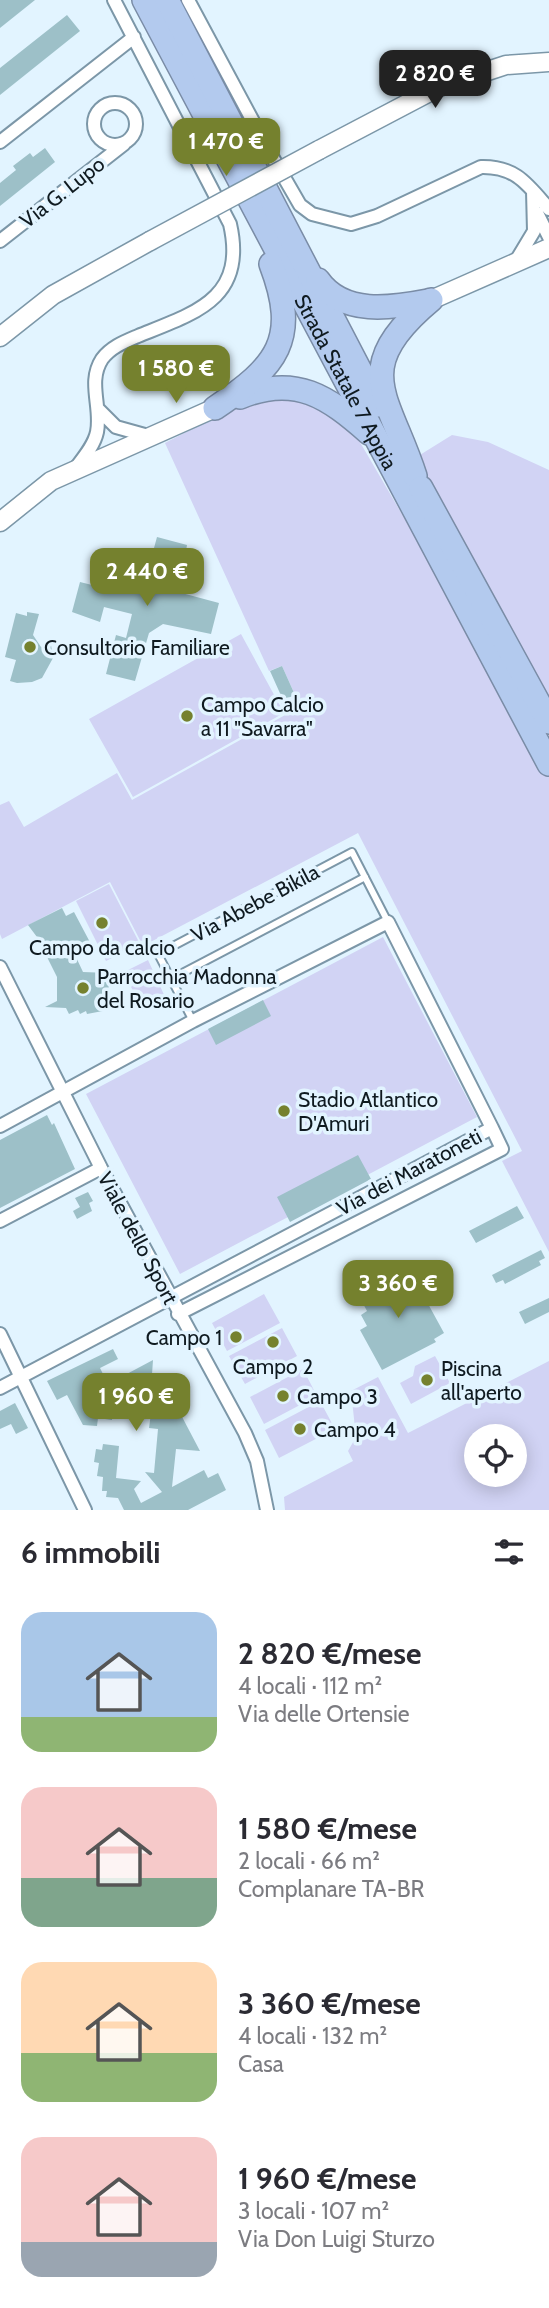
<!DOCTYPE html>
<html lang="it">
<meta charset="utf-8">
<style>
body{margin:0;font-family:Cabin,sans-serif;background:#f2f2f3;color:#2b2b33;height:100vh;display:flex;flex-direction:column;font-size:26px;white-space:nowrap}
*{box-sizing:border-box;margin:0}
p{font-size:23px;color:#7c7c81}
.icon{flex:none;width:38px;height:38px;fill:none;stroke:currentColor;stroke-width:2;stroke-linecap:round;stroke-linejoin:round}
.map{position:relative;height:1510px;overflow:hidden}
.details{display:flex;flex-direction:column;background:#fff;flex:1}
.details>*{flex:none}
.fabs{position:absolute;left:464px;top:1424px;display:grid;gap:14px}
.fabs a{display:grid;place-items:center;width:63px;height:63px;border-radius:50%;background:#fff;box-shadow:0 4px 18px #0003;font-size:35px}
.price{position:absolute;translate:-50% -60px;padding:0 16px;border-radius:14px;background:#75812e;color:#fff;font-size:23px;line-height:46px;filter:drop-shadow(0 2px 4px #0008)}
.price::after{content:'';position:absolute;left:50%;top:42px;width:21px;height:16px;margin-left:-10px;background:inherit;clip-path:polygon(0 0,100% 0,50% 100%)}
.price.active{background:#222;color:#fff}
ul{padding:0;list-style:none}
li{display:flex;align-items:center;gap:21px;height:175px;padding:0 21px}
li span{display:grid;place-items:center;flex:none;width:196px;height:140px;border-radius:21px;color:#555}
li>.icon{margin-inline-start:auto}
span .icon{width:84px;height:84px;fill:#fffc;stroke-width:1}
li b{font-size:30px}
h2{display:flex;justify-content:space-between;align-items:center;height:84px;padding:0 21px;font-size:30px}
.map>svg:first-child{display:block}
.green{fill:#d1d3f4;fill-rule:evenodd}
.building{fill:#9dc0c8}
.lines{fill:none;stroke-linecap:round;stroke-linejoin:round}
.lane-casing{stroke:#7c97a8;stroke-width:10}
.street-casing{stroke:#7c97a8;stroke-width:16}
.secondary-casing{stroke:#7c97a8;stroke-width:21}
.highway-casing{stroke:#7a8ca6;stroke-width:26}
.lane{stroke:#fff;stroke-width:6}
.street{stroke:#fff;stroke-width:12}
.secondary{stroke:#fff;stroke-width:18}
.highway{stroke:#b3caee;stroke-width:23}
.secondary-bridge-casing{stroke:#7c97a8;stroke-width:21;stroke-linecap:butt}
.secondary-bridge{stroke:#fff;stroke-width:18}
.poi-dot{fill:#75812e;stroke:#e2f4ff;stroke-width:2.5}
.labels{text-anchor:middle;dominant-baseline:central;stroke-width:7;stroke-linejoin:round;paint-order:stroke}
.street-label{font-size:21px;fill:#0f1a20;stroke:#e2f4ff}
.poi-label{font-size:21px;fill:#0f1a20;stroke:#e2f4ff;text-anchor:start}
</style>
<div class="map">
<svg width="549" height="1510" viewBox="0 0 549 1510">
<rect width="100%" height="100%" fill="#e2f4ff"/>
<path class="green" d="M258 395H309L347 420 479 646 549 777V1252L502 1161 522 1151 358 833 143 946 110 882 2 939 0 934V805L9 801 24 827 117 773 132 800 287 714 281 703 296 697 282 666 269 671 165 443Z
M452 435 488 442 549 470V707L415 458Z
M241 634 284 713 133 797 89 719Z
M109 884 140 944 106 961 76 901Z
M383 937 477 1117 180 1274 86 1094Z
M148 960 166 999 142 1010 124 972Z
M264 1294 280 1323 227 1351 212 1323Z
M282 1328 297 1356 245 1384 229 1356Z
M435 1356 450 1383 411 1404 400 1383 413 1376 415 1366Z
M549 1361V1510H285L284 1497 353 1461 348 1451 356 1437 351 1391 378 1377 408 1433ZM476 1437H514V1475H476Z
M303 1369 317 1396 264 1424 250 1397Z
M320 1401 335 1429 279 1458 265 1430Z"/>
<path class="building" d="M0 0H35L0 28Z
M67 15 80 31 0 95V68Z
M45 148 55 162 0 206V183L16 170 13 166 30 153 33 157Z
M157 537 187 545 182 575 167 571 163 588 219 603 211 634 163 624 149 633 135 681 106 674 116 635 126 638 132 614 104 607 100 622 72 612 80 582 124 593 145 581Z
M27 612 39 614 33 635 41 647 51 645 53 658 42 678 32 682 17 683 10 681 16 660 5 657 16 613 27 616Z
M282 666 295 695 283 700 270 671Z
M62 908 66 916 74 912 92 946 75 955 83 972 109 973 108 1010 87 1014 86 1011 80 1014 78 1010 69 1014 66 1008 45 1007 57 1001V977L37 937 28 925Z
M263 1000 271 1016 216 1045 208 1029Z
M47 1115 52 1125 54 1123 75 1169 0 1208V1140Z
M358 1155 371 1179 290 1222 277 1197Z
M88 1192 93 1201 89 1203 92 1211 77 1219 73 1211 80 1207 75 1198Z
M517 1206 524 1218 476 1243 469 1231Z
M541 1250 545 1258 539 1261 541 1265 505 1284 503 1280 496 1283 492 1275Z
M409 1269 444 1333 434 1339 436 1342 382 1370 360 1330 367 1326 361 1315 367 1311 359 1296 379 1285 381 1281 384 1283Z
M549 1298V1312L525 1324 519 1312Z
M113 1349 118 1359 100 1368 108 1384 153 1360 151 1389 169 1392 200 1451 176 1449 172 1487 204 1470 208 1478 218 1473 226 1490 188 1510H124L118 1498 106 1497 107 1491H102L103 1477 97 1476 99 1463 94 1462 96 1449 102 1450 103 1444 119 1446 116 1478 141 1481 134 1489 141 1503 162 1492 145 1472 154 1473 158 1429 149 1428 152 1406 127 1404 126 1413 112 1411V1420L98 1418 97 1426 83 1425 67 1395 57 1400 47 1381Z
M15 1403 28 1428 16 1434 11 1424 0 1429V1411Z"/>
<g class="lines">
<g class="lane-casing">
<path id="lane" d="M171 979 365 877
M193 1021 158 954 352 852 388 922"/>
</g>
<g class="street-casing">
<path id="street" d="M188 0 270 153 300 205 312 214 351 224 377 216 481 167C516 166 528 185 549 209
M94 124a21 21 0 1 1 42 0a21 21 0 1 1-42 0Z
M0 142 134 37
M537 213 549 237
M0 241 124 144
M516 261 534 231 533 191
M98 409 116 427 152 437
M75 469C83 458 94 446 97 432 102 407 87 382 102 359 111 347 124 342 138 336 195 313 247 299 230 224L114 0
M0 967 101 1168 245 1433 257 1461 267 1510
M0 1126 193 1021 388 922 492 1128
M0 1221 101 1168
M0 1334 85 1510
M0 1388 492 1128 502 1149 178 1314"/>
</g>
<g class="secondary-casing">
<path id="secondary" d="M319 150 439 87 506 65 549 62
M431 300 549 248
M0 337 53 295 150 241
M0 522 51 481 215 408"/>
</g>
<g class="highway-casing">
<g id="highway">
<path id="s1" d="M144 0 549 764"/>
<path d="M167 0 378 405"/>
<path d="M318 280C343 316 392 308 428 301"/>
<path d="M240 397C296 374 328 397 369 433"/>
<path d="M215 408C277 366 300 340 271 264"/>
<path d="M415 476C389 395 348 369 431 300"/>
<path d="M421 488 549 722"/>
</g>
</g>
<use href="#lane" class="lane"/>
<use href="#street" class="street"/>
<use href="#secondary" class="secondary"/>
<use href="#highway" class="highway"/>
<g class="secondary-bridge-casing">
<path id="secondary-bridge" d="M150 241 319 150"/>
</g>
<use href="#secondary-bridge" class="secondary-bridge"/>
</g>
<g class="poi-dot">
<circle cx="30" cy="647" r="7"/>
<circle cx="187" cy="716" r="7"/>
<circle cx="102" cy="923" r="7"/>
<circle cx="83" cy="988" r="7"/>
<circle cx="284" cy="1111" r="7"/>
<circle cx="236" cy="1337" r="7"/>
<circle cx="273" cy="1342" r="7"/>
<circle cx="427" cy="1380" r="7"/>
<circle cx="283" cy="1396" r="7"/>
<circle cx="300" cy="1429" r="7"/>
</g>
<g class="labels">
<g class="street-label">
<text transform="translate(62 192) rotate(-38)">Via G. Lupo</text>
<text stroke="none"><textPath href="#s1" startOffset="432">Strada Statale 7 Appia</textPath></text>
<text transform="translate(255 903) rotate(-28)">Via Abebe Bikila</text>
<text transform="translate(409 1172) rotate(-28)">Via dei Maratoneti</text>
<text transform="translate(138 1238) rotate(62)">Viale dello Sport</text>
</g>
<g class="poi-label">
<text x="44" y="647">Consultorio Familiare</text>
<text x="201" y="704">Campo Calcio<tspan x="201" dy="24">a 11 "Savarra"</tspan></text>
<text x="102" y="947" text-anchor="middle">Campo da calcio</text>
<text x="97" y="976">Parrocchia Madonna<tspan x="97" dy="24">del Rosario</tspan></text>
<text x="298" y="1099">Stadio Atlantico<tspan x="298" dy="24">D'Amuri</tspan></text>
<text x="222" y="1337" text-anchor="end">Campo 1</text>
<text x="273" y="1366" text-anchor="middle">Campo 2</text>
<text x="441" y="1368">Piscina<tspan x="441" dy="24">all'aperto</tspan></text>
<text x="297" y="1396">Campo 3</text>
<text x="314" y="1429">Campo 4</text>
</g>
</g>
</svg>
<div class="fabs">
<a><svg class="icon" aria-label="locate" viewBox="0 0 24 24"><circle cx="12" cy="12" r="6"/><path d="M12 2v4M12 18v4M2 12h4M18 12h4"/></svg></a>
</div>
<b class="price active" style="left:435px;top:110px">2 820 €</b>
<b class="price" style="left:226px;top:178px">1 470 €</b>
<b class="price" style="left:176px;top:405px">1 580 €</b>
<b class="price" style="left:147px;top:608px">2 440 €</b>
<b class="price" style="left:398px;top:1320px">3 360 €</b>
<b class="price" style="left:136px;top:1433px">1 960 €</b>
</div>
<section class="details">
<h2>6 immobili<svg class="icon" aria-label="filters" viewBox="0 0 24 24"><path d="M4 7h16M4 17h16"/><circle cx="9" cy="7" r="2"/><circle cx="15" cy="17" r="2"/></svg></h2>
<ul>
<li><span style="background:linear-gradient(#a9c7e8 75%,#8fb573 0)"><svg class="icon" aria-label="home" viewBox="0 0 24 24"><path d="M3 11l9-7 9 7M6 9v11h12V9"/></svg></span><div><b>2 820 €/mese</b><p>4 locali · 112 m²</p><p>Via delle Ortensie</p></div></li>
<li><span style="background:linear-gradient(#f6c9c9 65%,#7fa58c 0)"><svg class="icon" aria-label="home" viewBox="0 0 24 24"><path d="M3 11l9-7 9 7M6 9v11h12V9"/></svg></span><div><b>1 580 €/mese</b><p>2 locali · 66 m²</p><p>Complanare TA-BR</p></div></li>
<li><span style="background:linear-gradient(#ffd9b3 65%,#8fb573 0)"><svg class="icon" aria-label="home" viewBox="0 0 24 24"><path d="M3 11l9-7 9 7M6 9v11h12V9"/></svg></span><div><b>3 360 €/mese</b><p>4 locali · 132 m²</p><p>Casa</p></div></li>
<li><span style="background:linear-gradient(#f6c9c9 75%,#9aa5b1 0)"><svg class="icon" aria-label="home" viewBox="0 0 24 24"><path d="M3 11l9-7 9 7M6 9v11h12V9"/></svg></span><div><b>1 960 €/mese</b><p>3 locali · 107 m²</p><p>Via Don Luigi Sturzo</p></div></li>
</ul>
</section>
